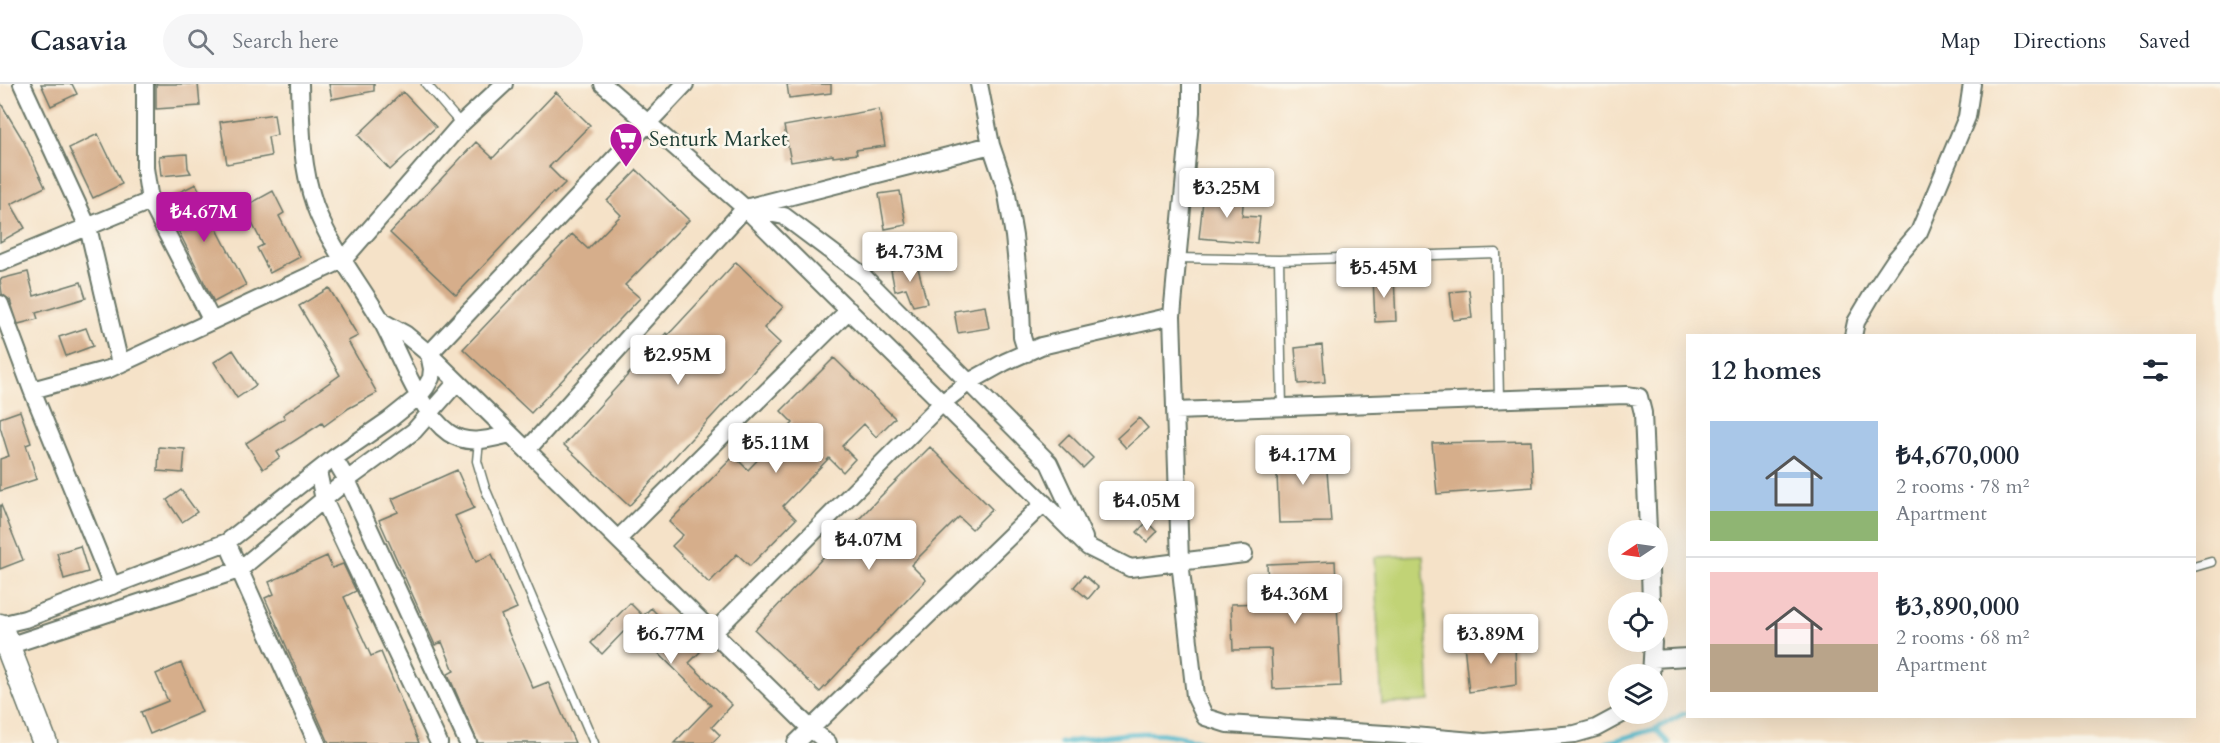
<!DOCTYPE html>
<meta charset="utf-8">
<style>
body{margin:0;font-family:Cardo,serif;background:#f6f6f7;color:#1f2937;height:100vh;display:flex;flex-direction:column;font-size:22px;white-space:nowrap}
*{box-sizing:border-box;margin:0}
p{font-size:20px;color:#747a83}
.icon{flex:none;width:33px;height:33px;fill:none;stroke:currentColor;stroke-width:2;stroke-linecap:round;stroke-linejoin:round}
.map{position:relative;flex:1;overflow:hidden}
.drawer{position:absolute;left:1686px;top:250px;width:510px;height:384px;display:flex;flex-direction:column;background:#fff;border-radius:0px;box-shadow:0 6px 24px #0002}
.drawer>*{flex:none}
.needle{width:39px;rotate:257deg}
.fabs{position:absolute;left:1608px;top:436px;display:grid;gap:12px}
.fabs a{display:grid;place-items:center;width:60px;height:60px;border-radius:50%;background:#fff;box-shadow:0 6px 24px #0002;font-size:30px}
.price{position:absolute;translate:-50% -51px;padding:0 14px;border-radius:6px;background:#fff;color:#222;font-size:20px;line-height:39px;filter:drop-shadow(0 2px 3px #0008)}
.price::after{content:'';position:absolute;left:50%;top:36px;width:18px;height:14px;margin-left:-9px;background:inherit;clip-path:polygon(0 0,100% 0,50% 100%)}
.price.active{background:#b5179e;color:#fff}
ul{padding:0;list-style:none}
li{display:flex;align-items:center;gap:18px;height:150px;padding:0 24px}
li+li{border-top:2px solid #e0e1e3}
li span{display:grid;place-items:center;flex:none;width:168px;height:120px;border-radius:0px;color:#555}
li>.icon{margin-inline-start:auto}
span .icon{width:72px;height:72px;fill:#fffc;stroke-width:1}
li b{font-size:26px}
h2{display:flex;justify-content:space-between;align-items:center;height:72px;padding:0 24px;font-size:26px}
header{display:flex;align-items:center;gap:36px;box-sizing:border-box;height:84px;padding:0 30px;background:#fff;border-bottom:2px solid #e0e1e3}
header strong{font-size:28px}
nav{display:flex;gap:33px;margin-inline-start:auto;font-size:21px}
.search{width:420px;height:54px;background:#f6f6f7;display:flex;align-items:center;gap:15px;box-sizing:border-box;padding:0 21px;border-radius:33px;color:#747a83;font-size:22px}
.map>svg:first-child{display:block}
.green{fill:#c1d376;stroke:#708855;stroke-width:1.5}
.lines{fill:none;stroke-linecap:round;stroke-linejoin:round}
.stream{stroke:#4fb8cc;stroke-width:5}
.building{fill:#d6ae8b}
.service-casing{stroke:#6a7768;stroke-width:11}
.minor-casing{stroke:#6a7768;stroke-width:20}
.secondary-casing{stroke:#6a7768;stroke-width:27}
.service{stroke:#fff;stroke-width:8}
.minor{stroke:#fff;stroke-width:16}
.secondary{stroke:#fff;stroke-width:24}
.labels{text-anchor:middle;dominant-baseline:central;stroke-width:5;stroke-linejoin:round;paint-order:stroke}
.poi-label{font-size:21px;fill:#1f3d34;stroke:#fbf7ec;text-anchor:start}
</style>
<header>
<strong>Casavia</strong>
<div class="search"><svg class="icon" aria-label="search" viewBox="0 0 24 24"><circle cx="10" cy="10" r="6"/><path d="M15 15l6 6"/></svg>Search here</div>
<nav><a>Map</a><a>Directions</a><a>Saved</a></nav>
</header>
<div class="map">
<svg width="2220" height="659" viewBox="0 0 2220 659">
<rect width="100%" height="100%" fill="#fbf7ec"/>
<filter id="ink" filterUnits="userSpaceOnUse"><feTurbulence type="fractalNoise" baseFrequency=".0167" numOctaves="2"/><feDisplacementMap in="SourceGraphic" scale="12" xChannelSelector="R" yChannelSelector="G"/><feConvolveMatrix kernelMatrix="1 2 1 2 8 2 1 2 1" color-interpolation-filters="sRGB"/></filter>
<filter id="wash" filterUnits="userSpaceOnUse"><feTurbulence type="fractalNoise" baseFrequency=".008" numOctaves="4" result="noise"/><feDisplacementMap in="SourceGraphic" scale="24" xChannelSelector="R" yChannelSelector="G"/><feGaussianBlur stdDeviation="1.35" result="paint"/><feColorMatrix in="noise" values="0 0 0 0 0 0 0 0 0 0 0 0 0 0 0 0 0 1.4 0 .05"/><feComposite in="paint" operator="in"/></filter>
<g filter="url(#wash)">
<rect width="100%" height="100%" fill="#f5e2c8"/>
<path class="green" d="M1423 471 1430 617 1382 620 1374 473Z"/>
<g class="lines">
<path class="stream" d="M1655 645 1669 659
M1060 659C1109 652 1157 641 1205 659
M1607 659 1655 645 1685 629"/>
</g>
<g id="blocks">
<path class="building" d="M41 0H72L77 10 51 22Z
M156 0H198L200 22 156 25Z
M329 0H374V7L332 15Z
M787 0H831V9L789 14Z
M403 8 436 43 390 86 358 51Z
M556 8 590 41 549 83 565 99 554 110 553 108 456 211 390 149 476 58 493 74Z
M0 18 23 56 45 103 11 120 25 144 0 158Z
M879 25 885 62 856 66 857 70 833 73V71L791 78 784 42Z
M274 30 277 51 268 53 271 72 227 80 220 38Z
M98 50 122 100 93 114 69 64Z
M187 70 188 84 191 89 161 92 159 72Z
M637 86 689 136 625 201 640 214 531 329 463 265 572 150 588 165 621 131 607 117Z
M196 100 206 119 204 120 246 201 214 218 163 116Z
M273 107 284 129 279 132 300 173 270 189 257 164 263 161 244 123Z
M900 107 906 141 885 145 879 110Z
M1204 107 1244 111 1242 132 1260 133 1257 159 1199 154Z
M736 178 783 223 764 244 780 259 629 422 564 361 666 249 668 251Z
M917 180 927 219 913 222 906 204 895 207 891 186Z
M28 188 34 212 81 198 86 214 36 229 38 235 18 240 10 216 2 210 0 195Z
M1394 192 1396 237 1375 238 1373 193Z
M329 204 358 252 348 257 377 309 349 324 324 342 322 339 277 368 280 373 263 385 246 359 285 334 283 331 340 291 299 222Z
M1469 206 1472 234 1453 236 1450 208Z
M985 222 989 244 958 249 954 227Z
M86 244 93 262 66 272 59 253Z
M1322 261 1325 298 1298 300 1295 264Z
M233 266 256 301 237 314 214 278Z
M834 274 895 334 876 353 864 340 842 362 855 375 843 388 829 374 783 422 796 435 750 482 737 470 709 499 672 462 683 451 669 438 734 372 748 386 793 339 781 327Z
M20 327 31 359 26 361 37 395 0 407V375L9 372 0 343V334Z
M1139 334 1148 344 1126 364 1117 354Z
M1069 350 1093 374 1083 384 1059 360Z
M1531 357 1533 403 1437 410 1432 359Z
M1325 362 1331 438 1279 439 1276 366Z
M159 363 185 365 183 389 158 387Z
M930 363 992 425 972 445 959 433 911 481 926 496 820 608 755 546 877 416Z
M457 386 474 424 455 432 476 478 492 470 517 524 501 531 533 604 548 598 575 659H478L448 590 454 587 442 558 435 561 379 436 398 428 392 415Z
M181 406 197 428 182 438 167 416Z
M1 421 23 476 0 485V422Z
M1147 438 1157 448 1147 458 1137 448Z
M80 462 88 488 64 495 57 469Z
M327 472 332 484 343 480 356 507 344 513 371 572 381 568 419 659H329L265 514 274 510 269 498Z
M1335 477 1341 602 1273 605 1271 565 1233 566 1231 520 1269 519 1267 480Z
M1084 491 1098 503 1088 515 1074 503Z
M630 519 643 532 651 524 671 544 674 542 700 568 689 579 732 621 712 643 720 651 712 659H674L711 621 630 541 602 570 591 559Z
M1515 555 1516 601 1469 608 1464 560Z
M181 579 202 628 150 650 141 628 168 617 156 590Z"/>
</g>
</g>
<g filter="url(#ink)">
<use href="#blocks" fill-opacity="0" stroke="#6a7768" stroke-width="1.5"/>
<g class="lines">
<g class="service-casing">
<path id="service" d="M426 0 461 40
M1177 174 1279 176 1496 169 1499 315
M1279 176 1282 324
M479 357 477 377 485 404 594 659
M2194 483 2211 478"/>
</g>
<g class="minor-casing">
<path id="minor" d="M22 0 88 143 120 280
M145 0V84L150 117 212 237
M300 0C301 41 301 82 315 122 330 163 359 198 381 236 399 268 419 328 449 349 468 362 489 355 510 350
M603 0 745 124 1088 463 1130 484 1244 470
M979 0 991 61 1006 105 1014 152 1021 221 1022 253 1027 269
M1191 0V28L1172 232 1180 477 1195 612 1205 633 1227 640 1401 651 1485 658 1575 650 1596 644 1622 630
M749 123 991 61
M745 124 784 132 861 190 1049 379 1084 454
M0 179 150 117
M0 220 32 306 112 502
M381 237 405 250 429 270 811 645 828 659
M1853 252 1856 238 1875 206 1895 176 1919 148 1967 33 1972 0
M32 306 109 285 343 176 461 40 504 0
M1175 327 1626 311 1639 313 1643 329 1648 447
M527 366 745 124
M334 374 347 396 468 659
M318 387 324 416 439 659
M618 455 849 226
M227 458 317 659
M1650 486 1651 519
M0 541 25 535 227 458 334 374 389 336 419 312 426 303 431 294 432 285 429 270 685 0
M713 549 942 319 969 298 1005 278 1041 262 1172 232
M8 562 239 486 347 396 414 347 457 298
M1653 575 1688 573
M1651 591 1653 558
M796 659 1044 419"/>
</g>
<g class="secondary-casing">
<path id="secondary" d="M0 542 45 659"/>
</g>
<use href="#service" class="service"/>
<use href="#minor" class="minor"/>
<use href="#secondary" class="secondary"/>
</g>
</g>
<defs>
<g id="supermarket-pin" transform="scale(1.725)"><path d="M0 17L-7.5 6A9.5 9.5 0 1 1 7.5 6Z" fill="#b5179e" stroke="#fbf7ec"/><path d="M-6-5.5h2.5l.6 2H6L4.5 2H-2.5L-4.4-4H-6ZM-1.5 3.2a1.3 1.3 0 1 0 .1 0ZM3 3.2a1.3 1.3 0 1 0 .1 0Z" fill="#fff"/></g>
</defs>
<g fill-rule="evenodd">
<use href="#supermarket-pin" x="626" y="55"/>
</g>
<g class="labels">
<g class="poi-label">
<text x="649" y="55">Senturk Market</text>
</g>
</g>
</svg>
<div class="fabs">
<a><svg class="needle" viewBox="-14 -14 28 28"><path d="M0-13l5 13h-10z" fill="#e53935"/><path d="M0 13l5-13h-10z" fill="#747a83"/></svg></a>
<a><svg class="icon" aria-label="locate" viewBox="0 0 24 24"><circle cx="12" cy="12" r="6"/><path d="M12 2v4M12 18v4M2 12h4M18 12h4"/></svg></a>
<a><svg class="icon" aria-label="layers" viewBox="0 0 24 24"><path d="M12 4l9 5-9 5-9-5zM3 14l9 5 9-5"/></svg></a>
</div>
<b class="price" style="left:1227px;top:135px">₺3.25M</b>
<b class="price active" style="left:204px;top:159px">₺4.67M</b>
<b class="price" style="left:910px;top:199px">₺4.73M</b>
<b class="price" style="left:1384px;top:215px">₺5.45M</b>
<b class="price" style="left:678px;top:302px">₺2.95M</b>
<b class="price" style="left:776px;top:390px">₺5.11M</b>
<b class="price" style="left:1303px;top:402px">₺4.17M</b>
<b class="price" style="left:1147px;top:448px">₺4.05M</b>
<b class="price" style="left:869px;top:487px">₺4.07M</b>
<b class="price" style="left:1295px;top:541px">₺4.36M</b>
<b class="price" style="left:671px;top:581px">₺6.77M</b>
<b class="price" style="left:1491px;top:581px">₺3.89M</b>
<section class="drawer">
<h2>12 homes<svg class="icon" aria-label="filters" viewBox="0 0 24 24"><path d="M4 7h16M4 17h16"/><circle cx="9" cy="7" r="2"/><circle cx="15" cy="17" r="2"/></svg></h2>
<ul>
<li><span style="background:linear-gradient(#a9c7e8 75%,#8fb573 0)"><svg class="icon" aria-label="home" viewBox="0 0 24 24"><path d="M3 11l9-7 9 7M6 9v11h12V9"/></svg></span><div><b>₺4,670,000</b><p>2 rooms · 78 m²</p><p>Apartment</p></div></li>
<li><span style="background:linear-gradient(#f6c9c9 60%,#b9a48a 0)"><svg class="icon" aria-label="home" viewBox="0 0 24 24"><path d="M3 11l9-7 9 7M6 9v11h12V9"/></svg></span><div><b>₺3,890,000</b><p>2 rooms · 68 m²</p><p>Apartment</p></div></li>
</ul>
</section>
</div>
